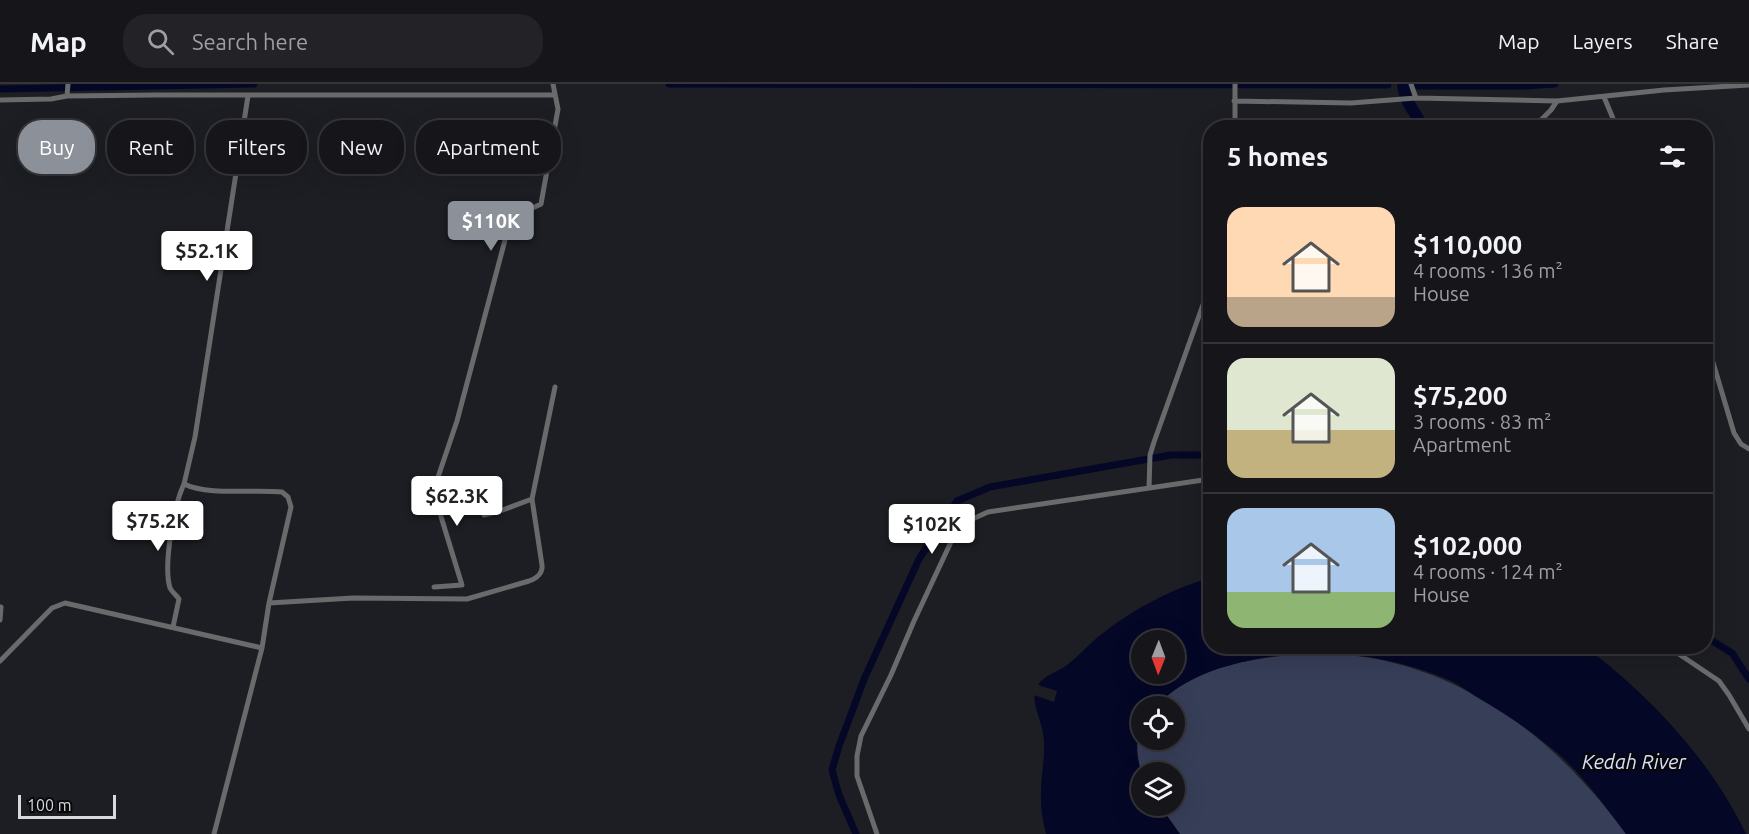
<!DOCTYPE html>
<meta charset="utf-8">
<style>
body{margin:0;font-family:Ubuntu,sans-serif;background:#232327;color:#f1f3f6;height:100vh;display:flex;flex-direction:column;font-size:22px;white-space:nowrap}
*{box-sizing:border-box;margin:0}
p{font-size:20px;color:#9e9fa2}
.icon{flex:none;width:33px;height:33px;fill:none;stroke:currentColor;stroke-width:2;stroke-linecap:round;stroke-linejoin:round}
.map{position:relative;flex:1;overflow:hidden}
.panel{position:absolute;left:1203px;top:36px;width:510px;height:534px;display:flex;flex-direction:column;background:#16161a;border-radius:24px;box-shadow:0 6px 24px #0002,0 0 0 2px #353539}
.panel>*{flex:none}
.hud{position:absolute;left:18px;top:36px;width:570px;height:54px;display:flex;gap:12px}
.needle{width:39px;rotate:181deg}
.controls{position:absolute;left:1131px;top:546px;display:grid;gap:12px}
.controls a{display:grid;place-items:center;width:54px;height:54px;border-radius:50%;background:#16161a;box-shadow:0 6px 24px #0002,0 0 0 2px #353539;font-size:30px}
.scale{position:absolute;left:18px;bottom:15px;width:98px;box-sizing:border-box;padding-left:6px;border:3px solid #d8d9dc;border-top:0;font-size:16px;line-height:21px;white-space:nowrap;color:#d8d9dc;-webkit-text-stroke:4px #08080b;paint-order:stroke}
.price{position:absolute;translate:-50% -51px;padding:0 14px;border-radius:6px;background:#fff;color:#222;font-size:20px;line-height:39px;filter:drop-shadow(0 2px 3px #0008)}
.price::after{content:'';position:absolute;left:50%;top:36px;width:18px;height:14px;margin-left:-9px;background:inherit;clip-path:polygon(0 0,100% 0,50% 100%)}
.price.selected{background:#8c9099;color:#fff}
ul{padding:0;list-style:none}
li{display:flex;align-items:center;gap:18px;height:150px;padding:0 24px}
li+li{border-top:2px solid #353539}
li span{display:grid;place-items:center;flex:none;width:168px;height:120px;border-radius:18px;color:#555}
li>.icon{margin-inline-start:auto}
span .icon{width:72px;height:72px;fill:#fffc;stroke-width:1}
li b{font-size:26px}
h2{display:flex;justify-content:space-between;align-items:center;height:72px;padding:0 24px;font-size:26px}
.pill{padding:0 21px;border-radius:24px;background:#16161a;box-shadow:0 6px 24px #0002,0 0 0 2px #353539;font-size:21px;line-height:54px}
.pill.selected{background:#8c9099;color:#fff}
header{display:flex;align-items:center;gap:36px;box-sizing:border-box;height:84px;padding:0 30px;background:#16161a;border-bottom:2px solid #353539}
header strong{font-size:28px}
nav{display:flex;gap:33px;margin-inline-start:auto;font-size:21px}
.search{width:420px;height:54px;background:#232327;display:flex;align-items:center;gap:15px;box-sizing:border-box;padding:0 21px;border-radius:24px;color:#9e9fa2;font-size:22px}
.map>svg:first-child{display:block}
.green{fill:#373e58}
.water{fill:#050727;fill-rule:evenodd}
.pier{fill:#1d1e23}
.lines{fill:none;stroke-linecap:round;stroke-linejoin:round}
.canal{stroke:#050727;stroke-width:7}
.river{stroke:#050727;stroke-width:12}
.minor{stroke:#696a6c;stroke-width:5}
.labels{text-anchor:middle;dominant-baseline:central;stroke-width:4.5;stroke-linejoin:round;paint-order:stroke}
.water-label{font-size:20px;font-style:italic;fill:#dae1fd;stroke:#08080b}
</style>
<header>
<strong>Map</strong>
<div class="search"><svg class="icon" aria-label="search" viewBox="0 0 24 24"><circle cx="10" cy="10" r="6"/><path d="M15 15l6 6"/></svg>Search here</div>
<nav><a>Map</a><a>Layers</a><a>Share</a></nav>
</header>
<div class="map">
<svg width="1749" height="750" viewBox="0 0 1749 750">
<rect width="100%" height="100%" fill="#1d1e23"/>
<path class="green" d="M1300 570C1329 570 1358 570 1386 577 1487 600 1566 668 1626 750H1180L1160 722H1174V688H1142L1141 690C1138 673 1135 660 1140 643L1141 641 1142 656H1174V622H1156C1193 583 1248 575 1300 570Z"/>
<path class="water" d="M1210 494V562L1585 563C1649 610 1712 678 1746 750H1626C1606 723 1586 696 1562 673 1537 651 1509 632 1480 615 1470 609 1460 601 1449 596 1392 571 1323 563 1262 574 1223 581 1184 593 1156 622H1142L1141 641 1137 655V670L1141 690 1142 722H1160L1180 750H1046C1043 737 1040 723 1041 709 1041 687 1048 663 1041 641 1038 628 1030 615 1038 601 1044 591 1058 588 1067 581 1078 573 1087 562 1098 553 1130 527 1170 505 1210 494ZM1142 556H1174V590H1142Z"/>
<path class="pier" d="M1035 600 1057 607 1054 618 1031 610Z"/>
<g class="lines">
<path class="canal" d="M669 0 1388 1
M1417 2H1524L1555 0
M0 5 254 0
M1706 553 1732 569 1749 595
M856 750 839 711 832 686 839 662 865 593 919 475 957 417 990 403 1171 371H1210"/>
<path class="river" d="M1403 0C1404 18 1416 28 1423 44"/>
<path class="minor" d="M1235 0V44
M1411 0 1416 14
M67 12 68 0
M1604 13 1617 44
M0 16 51 15 67 12 155 11H555
M1234 17 1351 19 1416 14 1557 17 1664 6 1749 1
M1538 39 1551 26 1557 17
M1706 255 1734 349 1741 360 1749 365
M1149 404 1150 371 1154 358 1210 201
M484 431 500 427 532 415
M434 503 462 501 435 413 434 405 457 337 509 141 516 132 541 120 558 25 553 0
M269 519 353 514 467 515 529 497C537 494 543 490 542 481L532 415 555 303
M0 536 1 523
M173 543 179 515C176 511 172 508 170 504 163 481 174 421 184 400
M1667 562 1719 597 1729 611 1749 645
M0 577 52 524 65 519 262 564
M214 750 262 564 269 519 291 423 288 413 282 408C254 405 208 412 184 400L195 353 248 12
M877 750 857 692V672L861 652 891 591 914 537 951 458 968 437 988 428 1210 395"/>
</g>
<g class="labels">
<g class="water-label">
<text x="1634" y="677">Kedah River</text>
</g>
</g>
</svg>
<div class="controls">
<a><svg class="needle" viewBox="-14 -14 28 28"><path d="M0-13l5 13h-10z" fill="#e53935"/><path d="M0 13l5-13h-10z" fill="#9e9fa2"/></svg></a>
<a><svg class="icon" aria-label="locate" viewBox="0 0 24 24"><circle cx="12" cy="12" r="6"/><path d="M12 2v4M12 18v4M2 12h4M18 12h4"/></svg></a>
<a><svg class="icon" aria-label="layers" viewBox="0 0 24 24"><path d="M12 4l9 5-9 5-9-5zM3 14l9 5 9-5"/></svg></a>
</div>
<div class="scale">100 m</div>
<b class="price selected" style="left:491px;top:168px">$110K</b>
<b class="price" style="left:207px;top:198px">$52.1K</b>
<b class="price" style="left:457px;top:443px">$62.3K</b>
<b class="price" style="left:158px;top:468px">$75.2K</b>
<b class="price" style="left:932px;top:471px">$102K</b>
<div class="hud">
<a class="pill selected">Buy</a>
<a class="pill">Rent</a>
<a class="pill">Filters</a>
<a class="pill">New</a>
<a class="pill">Apartment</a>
</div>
<section class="panel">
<h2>5 homes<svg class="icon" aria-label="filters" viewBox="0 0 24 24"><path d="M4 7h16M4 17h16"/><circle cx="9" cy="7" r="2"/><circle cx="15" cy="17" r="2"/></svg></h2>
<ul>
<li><span style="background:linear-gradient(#ffd9b3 75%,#b9a48a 0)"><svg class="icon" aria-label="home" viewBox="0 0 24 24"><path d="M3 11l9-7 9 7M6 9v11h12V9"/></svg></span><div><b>$110,000</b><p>4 rooms · 136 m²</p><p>House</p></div></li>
<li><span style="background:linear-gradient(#dfe7d0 60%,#c2b280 0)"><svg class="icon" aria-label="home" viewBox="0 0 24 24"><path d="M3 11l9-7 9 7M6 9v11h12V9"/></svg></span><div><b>$75,200</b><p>3 rooms · 83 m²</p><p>Apartment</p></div></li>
<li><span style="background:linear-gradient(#a9c7e8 70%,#8fb573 0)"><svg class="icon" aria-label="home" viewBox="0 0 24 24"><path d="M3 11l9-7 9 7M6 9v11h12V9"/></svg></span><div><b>$102,000</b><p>4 rooms · 124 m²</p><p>House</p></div></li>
</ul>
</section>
</div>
